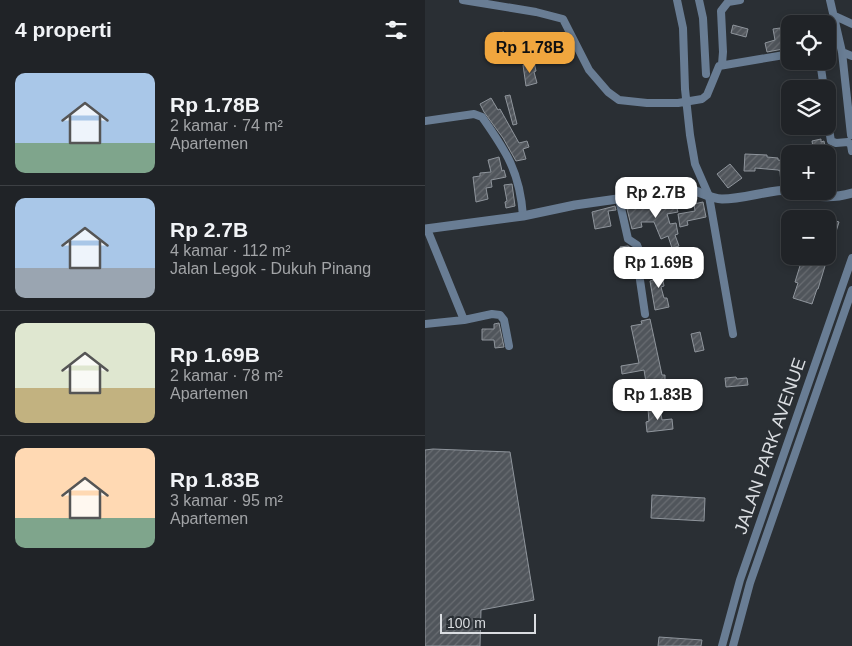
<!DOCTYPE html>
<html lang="id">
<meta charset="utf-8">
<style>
body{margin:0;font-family:Helvetica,sans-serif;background:#282b2f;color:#f1f3f6;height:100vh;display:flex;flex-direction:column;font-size:19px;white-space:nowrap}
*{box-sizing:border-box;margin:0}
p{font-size:16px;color:#a2a4a7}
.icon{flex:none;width:28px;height:28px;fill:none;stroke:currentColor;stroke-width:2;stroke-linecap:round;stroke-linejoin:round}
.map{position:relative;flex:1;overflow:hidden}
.panel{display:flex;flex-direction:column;background:#202327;width:425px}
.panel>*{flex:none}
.buttons{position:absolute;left:356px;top:15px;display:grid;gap:10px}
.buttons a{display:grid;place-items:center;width:55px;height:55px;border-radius:10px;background:#202327;box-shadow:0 2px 8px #0003,0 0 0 1px #3d4044;font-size:25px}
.scale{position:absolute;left:15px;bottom:12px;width:96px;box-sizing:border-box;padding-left:5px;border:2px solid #dadde1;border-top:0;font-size:14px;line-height:18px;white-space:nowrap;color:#dadde1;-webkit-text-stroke:4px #2a2f34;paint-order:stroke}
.price{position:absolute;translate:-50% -42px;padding:0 11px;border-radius:10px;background:#fff;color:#222;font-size:16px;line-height:32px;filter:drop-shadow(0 1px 2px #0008)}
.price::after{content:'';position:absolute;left:50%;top:30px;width:15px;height:11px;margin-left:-8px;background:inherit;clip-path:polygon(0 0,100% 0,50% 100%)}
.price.on{background:#f0a63e;color:#111}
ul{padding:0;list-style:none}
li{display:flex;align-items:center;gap:15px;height:125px;padding:0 15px}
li+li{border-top:1px solid #3d4044}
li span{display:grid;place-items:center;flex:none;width:140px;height:100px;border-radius:10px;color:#555}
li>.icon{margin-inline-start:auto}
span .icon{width:60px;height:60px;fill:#fffc;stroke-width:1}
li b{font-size:21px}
h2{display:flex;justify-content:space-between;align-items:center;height:60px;padding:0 15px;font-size:21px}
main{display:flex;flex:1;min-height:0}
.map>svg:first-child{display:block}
.building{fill:url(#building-hatch);stroke:#8f959c}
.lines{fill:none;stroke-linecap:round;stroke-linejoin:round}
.minor{stroke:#697d94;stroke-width:8}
.tertiary{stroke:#697d94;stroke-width:9}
.labels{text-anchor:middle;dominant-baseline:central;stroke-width:4.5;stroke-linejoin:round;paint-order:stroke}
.street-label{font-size:18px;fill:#dadde1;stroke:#2a2f34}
</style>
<main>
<section class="panel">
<h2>4 properti<svg class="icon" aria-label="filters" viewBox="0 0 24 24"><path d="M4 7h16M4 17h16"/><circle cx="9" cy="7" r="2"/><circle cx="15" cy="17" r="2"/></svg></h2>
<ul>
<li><span style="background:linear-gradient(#a9c7e8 70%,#7fa58c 0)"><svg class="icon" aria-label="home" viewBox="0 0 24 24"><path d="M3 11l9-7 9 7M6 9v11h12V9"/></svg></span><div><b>Rp 1.78B</b><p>2 kamar · 74 m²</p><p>Apartemen</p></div></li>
<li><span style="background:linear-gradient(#a9c7e8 70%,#9aa5b1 0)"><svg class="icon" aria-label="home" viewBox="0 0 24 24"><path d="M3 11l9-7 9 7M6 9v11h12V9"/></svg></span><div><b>Rp 2.7B</b><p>4 kamar · 112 m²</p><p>Jalan Legok - Dukuh Pinang</p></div></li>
<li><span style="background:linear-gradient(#dfe7d0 65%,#c2b280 0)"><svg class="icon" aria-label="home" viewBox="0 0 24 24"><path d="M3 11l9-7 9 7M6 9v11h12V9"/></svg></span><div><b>Rp 1.69B</b><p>2 kamar · 78 m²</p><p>Apartemen</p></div></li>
<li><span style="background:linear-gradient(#ffd9b3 70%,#7fa58c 0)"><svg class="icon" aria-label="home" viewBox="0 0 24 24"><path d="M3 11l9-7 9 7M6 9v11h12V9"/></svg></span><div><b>Rp 1.83B</b><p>3 kamar · 95 m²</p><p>Apartemen</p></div></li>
</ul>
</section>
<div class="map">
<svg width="427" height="646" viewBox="0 0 427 646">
<defs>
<pattern id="building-hatch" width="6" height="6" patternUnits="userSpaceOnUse" patternTransform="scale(1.25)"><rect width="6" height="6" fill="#50555b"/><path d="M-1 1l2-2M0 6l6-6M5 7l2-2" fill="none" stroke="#696d72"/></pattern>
</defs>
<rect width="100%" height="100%" fill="#2a2f34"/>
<path class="building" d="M308 25 323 29 321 37 306 33Z
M355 28 358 49 342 52 340 43 350 40 348 29Z
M79 32 82 48 72 49 69 34Z
M109 62 111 71 109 72 112 83 101 86 98 65Z
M85 95 92 124 88 125 80 96Z
M66 98 73 110 75 109 94 143 102 141 104 147 98 149 101 159 91 161 78 138 59 112 55 104Z
M396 139V142L399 141 401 154H389L387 141Z
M320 154 342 155V157L353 158V160L361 161 360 174H364L365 181 356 184 355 171 353 170 330 168V171H319Z
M74 157 77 171 79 170 81 177 66 180 67 187 61 188 63 199 51 202 48 177 55 176V173L66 172 63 160Z
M305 164 317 178 303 188 292 174Z
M87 184 90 206 81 208 80 202 82 201 79 185Z
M233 201V203L242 201 243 207 251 205 253 212 242 214 245 224 251 223 253 234 250 235 254 246 247 248 243 236 236 239 229 222H216L217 227 207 229 202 209 225 204 224 203Z
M278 202 281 217 262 221 263 225 255 227 253 214 270 211 269 204Z
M190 206 191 210 183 211 186 226 170 229 167 212Z
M402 218 414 222 404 254H402Z
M203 246 206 248 208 265 201 267 199 255H196L195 247Z
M378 256H403L393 289H392L387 304 368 298 373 283 370 282Z
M239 266 241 274 237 275 239 286 236 287 239 298H242L244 307 230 310 225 281 229 280 227 272H229L228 269Z
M225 319 237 375H240V383H238L240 396 225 398V401L218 402 214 383 221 382 219 370 197 374 196 366 214 363 206 326 217 324 216 321Z
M74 323 79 347 70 348 69 340H57V329H69V324Z
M275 332 279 350 270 352 266 334Z
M311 377 312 379 322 378 323 385 301 387 300 378Z
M235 407 237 420 247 419 248 429 222 432 221 422 224 421 223 409Z
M8 449 85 452 109 600 56 610 55 646H0V450Z
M227 495 280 498 279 521 226 518Z
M234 637 277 640 276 646H233Z"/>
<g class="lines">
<path class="minor" d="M38 0 111 12 138 19 164 70 183 92 194 100 222 103H253L277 99 282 95 294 66 365 54
M252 0 258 28 260 89 265 135 270 164 284 196 308 334
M274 0 278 18 281 74
M405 0 417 52 426 135
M410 16 427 24
M363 43 365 52
M417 52 427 56
M395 61 399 89
M297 64 298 52 296 11 303 2 315 0
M402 118 406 141 411 143 423 142 426 145 427 151
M0 121 49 114 57 117C81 151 95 172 98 216
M194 199 203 239 212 245 214 250 215 280 220 314
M39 320 67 314 75 315 79 320 84 346
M0 324 39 320 2 229
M297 646 315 580 427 258
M308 646 325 583 427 290"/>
<path class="tertiary" d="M374 191C391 198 410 198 427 193
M0 229 98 216 150 205 263 189C275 191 285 199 297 199 320 199 342 190 365 190"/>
</g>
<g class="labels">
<g class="street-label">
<text transform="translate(345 446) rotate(-71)">JALAN PARK AVENUE</text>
</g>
</g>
</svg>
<div class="buttons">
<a><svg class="icon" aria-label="locate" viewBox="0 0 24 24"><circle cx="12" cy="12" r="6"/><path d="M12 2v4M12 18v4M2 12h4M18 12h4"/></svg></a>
<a><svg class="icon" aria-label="layers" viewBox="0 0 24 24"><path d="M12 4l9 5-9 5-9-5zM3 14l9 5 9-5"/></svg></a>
<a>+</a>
<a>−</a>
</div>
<div class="scale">100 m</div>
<b class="price on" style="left:105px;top:74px">Rp 1.78B</b>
<b class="price" style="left:231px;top:219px">Rp 2.7B</b>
<b class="price" style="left:234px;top:289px">Rp 1.69B</b>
<b class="price" style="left:233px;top:421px">Rp 1.83B</b>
</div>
</main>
